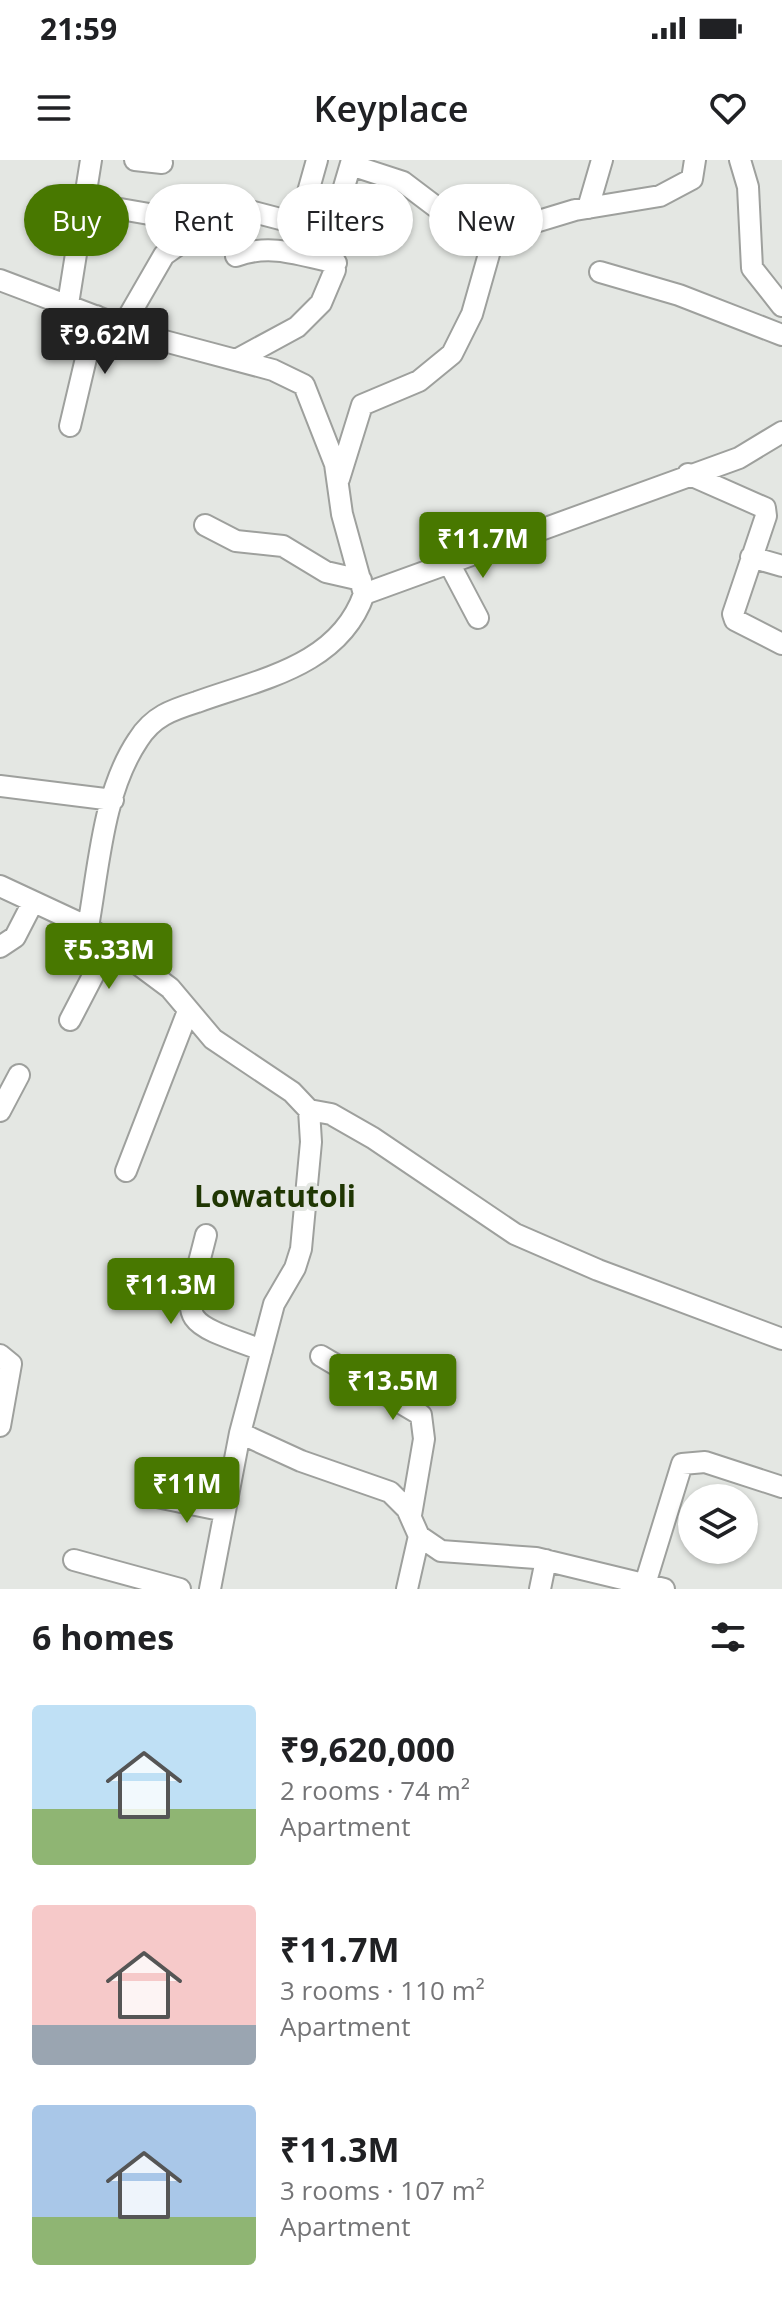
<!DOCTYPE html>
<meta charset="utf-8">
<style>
body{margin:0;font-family:"Open Sans",sans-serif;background:#f2f2f2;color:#202124;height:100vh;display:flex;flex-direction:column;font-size:30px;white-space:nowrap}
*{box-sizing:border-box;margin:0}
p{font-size:26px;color:#757577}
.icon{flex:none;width:44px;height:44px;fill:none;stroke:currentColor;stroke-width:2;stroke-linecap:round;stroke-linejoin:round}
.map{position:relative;height:1429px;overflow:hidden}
.details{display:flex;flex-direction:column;background:#fff;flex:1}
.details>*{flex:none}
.banner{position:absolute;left:24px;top:24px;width:734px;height:72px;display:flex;gap:16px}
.fabs{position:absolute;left:678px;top:1324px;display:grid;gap:16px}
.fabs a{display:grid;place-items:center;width:80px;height:80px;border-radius:50%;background:#fff;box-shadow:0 2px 6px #0004;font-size:40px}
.price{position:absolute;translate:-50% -68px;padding:0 18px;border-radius:8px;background:#487800;color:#fff;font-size:26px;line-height:52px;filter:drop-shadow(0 2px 4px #0008)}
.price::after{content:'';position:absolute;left:50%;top:48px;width:24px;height:18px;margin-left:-12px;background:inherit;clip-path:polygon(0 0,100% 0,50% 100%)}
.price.selected{background:#222;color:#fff}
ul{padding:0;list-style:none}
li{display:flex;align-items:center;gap:24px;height:200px;padding:0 32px}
li span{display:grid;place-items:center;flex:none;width:224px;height:160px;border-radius:8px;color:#555}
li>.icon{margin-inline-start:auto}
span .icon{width:96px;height:96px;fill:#fffc;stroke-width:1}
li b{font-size:34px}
h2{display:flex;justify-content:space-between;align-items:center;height:96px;padding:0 32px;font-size:34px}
.pill{padding:0 28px;border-radius:36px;background:#fff;box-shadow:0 2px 6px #0004;font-size:28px;line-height:72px}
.pill.selected{background:#487800;color:#fff}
.status{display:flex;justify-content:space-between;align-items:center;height:56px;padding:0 40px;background:#fff;direction:ltr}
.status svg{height:22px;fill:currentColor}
header{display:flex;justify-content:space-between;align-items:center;height:104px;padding:0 32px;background:#fff;font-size:36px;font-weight:600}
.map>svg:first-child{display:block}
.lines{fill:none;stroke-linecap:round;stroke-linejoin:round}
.minor-casing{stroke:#9ea09d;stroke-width:24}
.minor{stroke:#fff;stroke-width:20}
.labels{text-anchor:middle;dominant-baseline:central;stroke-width:8;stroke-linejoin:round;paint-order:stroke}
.district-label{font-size:30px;font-weight:bold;fill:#1f3603;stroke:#e4e7e3}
</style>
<div class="status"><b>21:59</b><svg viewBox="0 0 49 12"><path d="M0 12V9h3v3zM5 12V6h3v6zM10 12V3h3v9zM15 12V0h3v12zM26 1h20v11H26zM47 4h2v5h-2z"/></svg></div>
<header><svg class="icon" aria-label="menu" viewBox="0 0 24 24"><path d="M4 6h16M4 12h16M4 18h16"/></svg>Keyplace<svg class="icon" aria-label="heart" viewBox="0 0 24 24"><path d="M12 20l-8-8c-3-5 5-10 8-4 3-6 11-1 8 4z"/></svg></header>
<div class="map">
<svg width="782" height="1429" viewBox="0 0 782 1429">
<rect width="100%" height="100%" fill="#e4e7e3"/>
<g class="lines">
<g class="minor-casing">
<path id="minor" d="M135 0 162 3
M740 0 748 27 752 108 782 146
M51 37 178 59 192 65 188 78 164 95 123 166
M227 45 311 67H332
M588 48 602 0
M299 64 317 0
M486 77 575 50 660 36 692 19 695 0
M236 96C270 83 301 95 336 103
M600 112 679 135 782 175
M0 120 153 178 273 210 304 225 335 304 342 354 364 434C339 506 260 519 197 542 172 550 153 556 138 580 103 632 99 706 88 767
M68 144 91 0
M236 200 297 167 321 143 335 110 331 71 352 0
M70 266 96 156
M688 314 765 348 766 356 733 454 735 460 782 484
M339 319 362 245 419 221 452 194 472 154 489 94 486 77 471 63 440 50 403 22 351 5
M205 365 236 381 283 386 326 412 361 420
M751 397 782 406
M449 403 478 458
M364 434 739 298 782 272
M0 626 113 640
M0 726 88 767 170 828 213 879 292 932 309 950 311 982 301 1089 295 1108 274 1144 240 1273 210 1429
M0 787 15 777 32 744
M70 860 110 783
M309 950 331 954 373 978 515 1074 598 1110 782 1179
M0 951 19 915
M126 1011 188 851
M206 1075C184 1164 173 1158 262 1190
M0 1195 11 1204 0 1266
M321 1196 421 1255 424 1279 411 1355
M240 1273 301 1301 390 1332 407 1349 419 1376 441 1391 536 1398 664 1429
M157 1337 225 1351
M74 1400 180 1429
M645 1424 682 1304 705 1302 782 1327
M407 1429 419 1376
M540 1429 546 1400"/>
</g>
<use href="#minor" class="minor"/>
</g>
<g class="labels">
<g class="district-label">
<text x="275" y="1035">Lowatutoli</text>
</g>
</g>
</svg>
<div class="fabs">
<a><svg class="icon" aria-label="layers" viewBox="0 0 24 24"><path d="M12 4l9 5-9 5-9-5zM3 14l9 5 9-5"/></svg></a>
</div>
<b class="price selected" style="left:105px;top:216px">₹9.62M</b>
<b class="price" style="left:483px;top:420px">₹11.7M</b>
<b class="price" style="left:109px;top:831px">₹5.33M</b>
<b class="price" style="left:171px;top:1166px">₹11.3M</b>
<b class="price" style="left:393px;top:1262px">₹13.5M</b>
<b class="price" style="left:187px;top:1365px">₹11M</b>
<div class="banner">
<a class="pill selected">Buy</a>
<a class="pill">Rent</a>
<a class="pill">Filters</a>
<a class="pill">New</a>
</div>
</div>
<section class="details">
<h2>6 homes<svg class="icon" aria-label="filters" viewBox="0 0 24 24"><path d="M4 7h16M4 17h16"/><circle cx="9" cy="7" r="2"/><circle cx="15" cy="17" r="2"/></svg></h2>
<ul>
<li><span style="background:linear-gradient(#bfe0f5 65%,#8fb573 0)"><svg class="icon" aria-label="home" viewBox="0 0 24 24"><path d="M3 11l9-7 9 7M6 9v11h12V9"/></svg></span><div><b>₹9,620,000</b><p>2 rooms · 74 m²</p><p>Apartment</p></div></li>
<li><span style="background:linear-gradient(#f6c9c9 75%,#9aa5b1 0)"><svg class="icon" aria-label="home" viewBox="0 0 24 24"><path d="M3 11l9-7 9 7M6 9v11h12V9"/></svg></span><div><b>₹11.7M</b><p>3 rooms · 110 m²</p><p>Apartment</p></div></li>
<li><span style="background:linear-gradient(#a9c7e8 70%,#8fb573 0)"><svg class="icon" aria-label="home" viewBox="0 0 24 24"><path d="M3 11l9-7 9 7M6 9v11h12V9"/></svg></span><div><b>₹11.3M</b><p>3 rooms · 107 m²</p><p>Apartment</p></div></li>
</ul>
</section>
